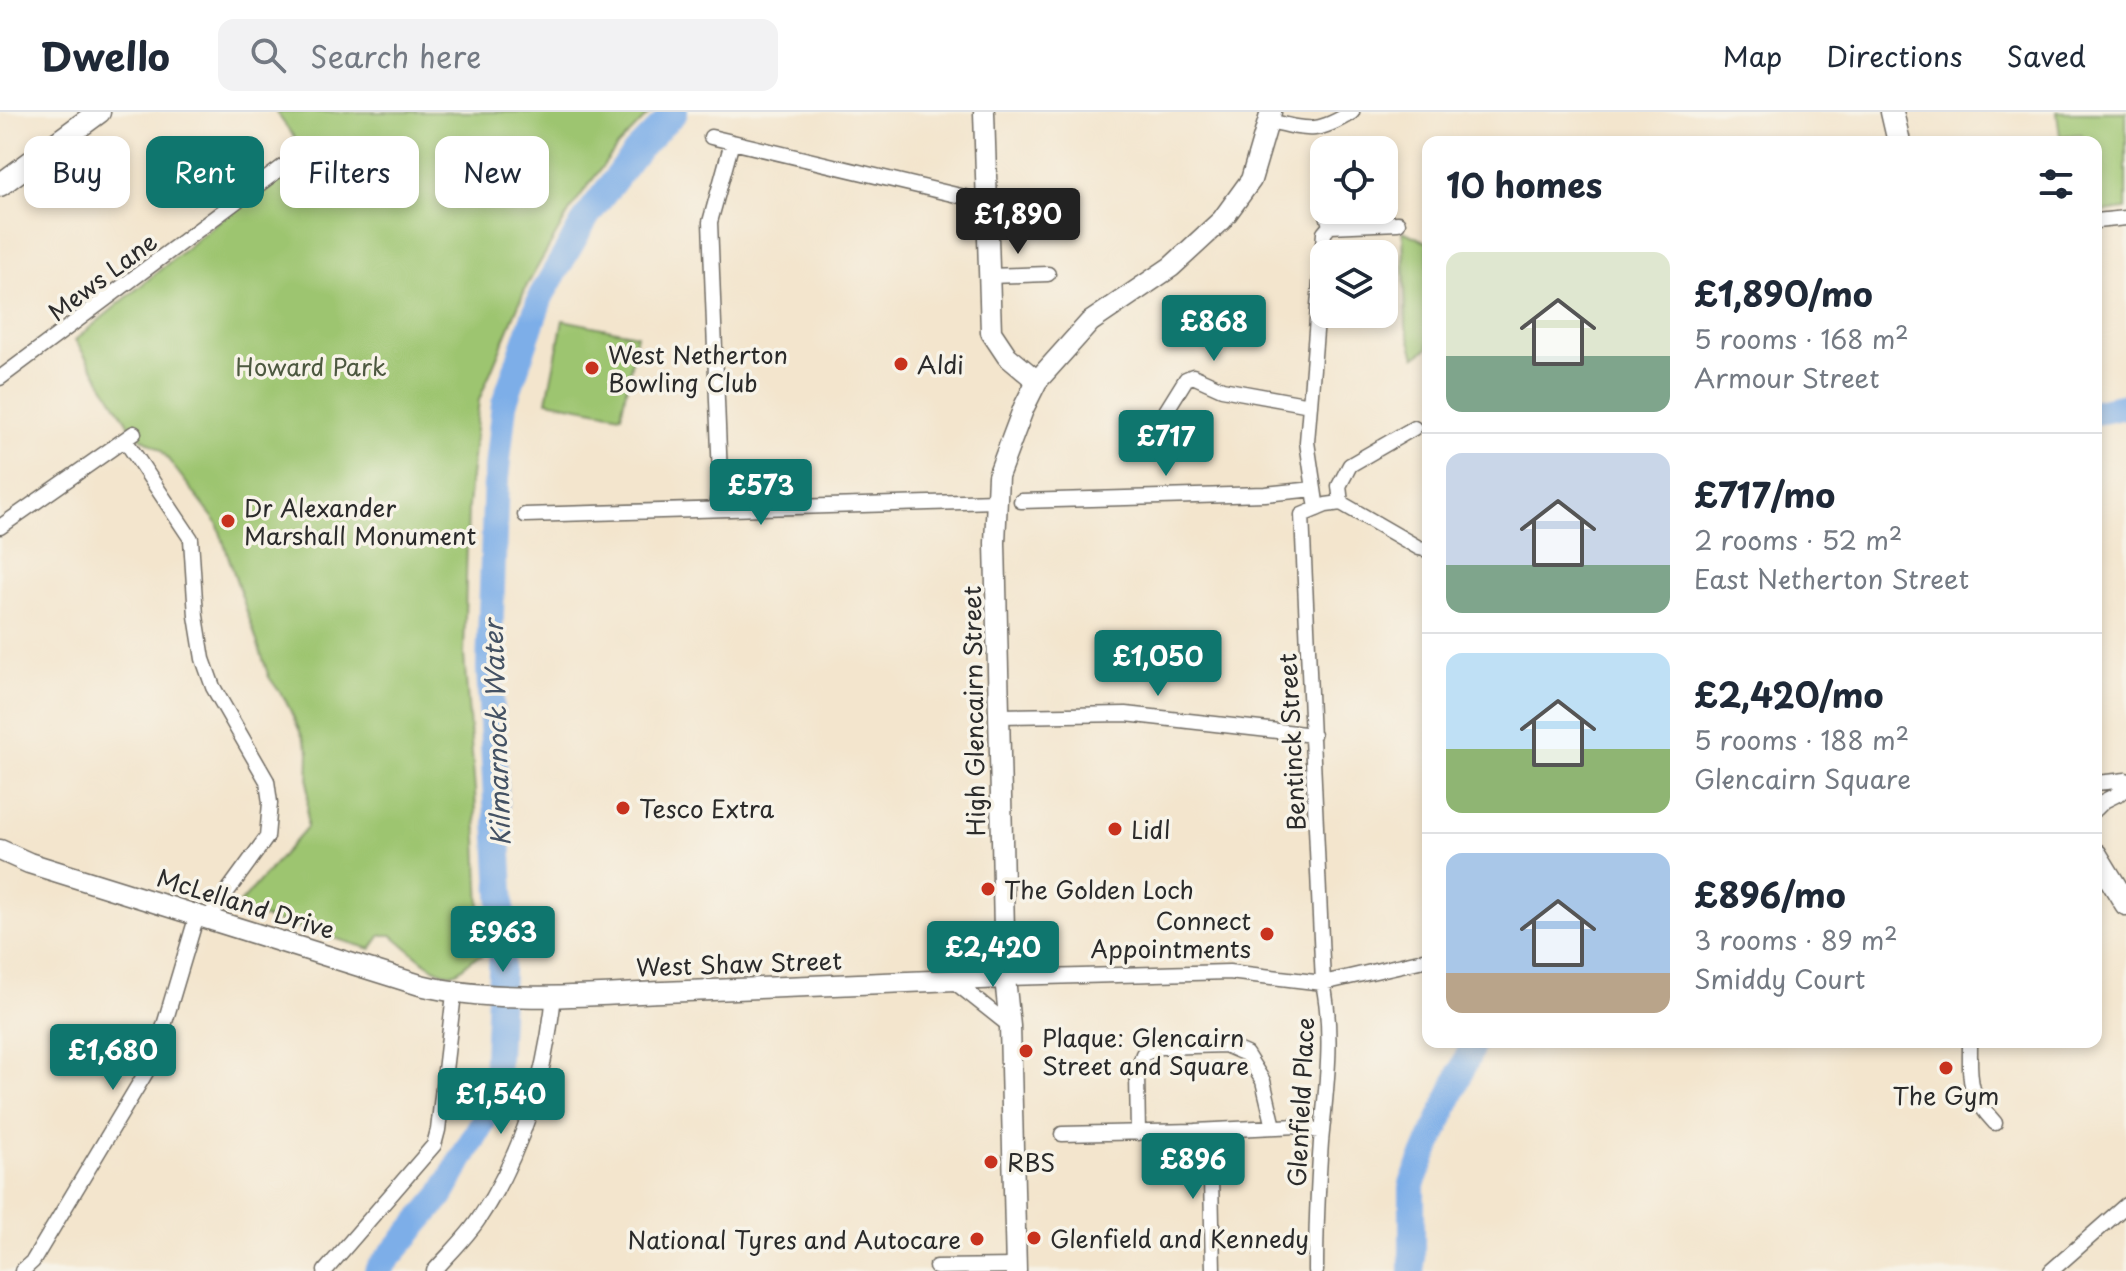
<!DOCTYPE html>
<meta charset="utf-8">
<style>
body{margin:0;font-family:"Playpen Sans",sans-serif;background:#f2f2f3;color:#1f2937;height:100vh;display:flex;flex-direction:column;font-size:30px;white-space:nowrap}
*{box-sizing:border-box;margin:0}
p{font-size:26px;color:#747a83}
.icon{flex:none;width:44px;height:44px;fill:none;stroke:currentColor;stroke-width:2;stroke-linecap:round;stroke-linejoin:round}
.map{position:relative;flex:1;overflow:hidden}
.panel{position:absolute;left:1422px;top:24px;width:680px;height:912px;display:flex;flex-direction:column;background:#fff;border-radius:16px;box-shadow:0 4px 12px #0003}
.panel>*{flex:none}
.top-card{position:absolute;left:24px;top:24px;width:760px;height:72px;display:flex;gap:16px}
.fabs{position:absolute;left:1310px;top:24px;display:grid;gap:16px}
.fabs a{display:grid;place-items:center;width:88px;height:88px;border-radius:16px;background:#fff;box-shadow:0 4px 12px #0003;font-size:40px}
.price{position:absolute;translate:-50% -68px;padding:0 18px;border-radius:8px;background:#0f766e;color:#fff;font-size:26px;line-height:52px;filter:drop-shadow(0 2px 4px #0008)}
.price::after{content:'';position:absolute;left:50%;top:48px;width:24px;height:18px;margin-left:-12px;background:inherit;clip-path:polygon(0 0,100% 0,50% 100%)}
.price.on{background:#222;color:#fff}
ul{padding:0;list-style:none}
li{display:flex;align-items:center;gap:24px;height:200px;padding:0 24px}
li+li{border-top:2px solid #e0e1e3}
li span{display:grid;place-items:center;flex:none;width:224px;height:160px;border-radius:16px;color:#555}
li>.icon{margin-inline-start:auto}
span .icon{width:96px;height:96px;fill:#fffc;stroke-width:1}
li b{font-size:34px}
h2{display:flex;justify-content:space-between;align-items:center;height:96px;padding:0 24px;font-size:34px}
.chip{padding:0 28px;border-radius:16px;background:#fff;box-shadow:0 4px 12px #0003;font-size:28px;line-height:72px}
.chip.on{background:#0f766e;color:#fff}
header{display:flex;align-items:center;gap:48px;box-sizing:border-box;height:112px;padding:0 40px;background:#fff;border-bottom:2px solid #e0e1e3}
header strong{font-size:38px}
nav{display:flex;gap:44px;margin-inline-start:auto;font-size:28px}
.search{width:560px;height:72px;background:#f2f2f3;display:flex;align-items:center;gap:20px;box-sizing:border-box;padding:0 28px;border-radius:16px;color:#747a83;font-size:30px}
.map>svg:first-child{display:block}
.green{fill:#9dc570;stroke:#64784e;stroke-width:2}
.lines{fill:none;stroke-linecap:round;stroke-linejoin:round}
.river{stroke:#7daee8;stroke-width:26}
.street-casing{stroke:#716c64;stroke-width:17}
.secondary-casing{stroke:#716c64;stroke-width:23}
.primary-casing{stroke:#716c64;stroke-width:25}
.street{stroke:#fff;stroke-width:14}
.secondary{stroke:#fff;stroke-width:20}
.primary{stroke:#fff;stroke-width:22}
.poi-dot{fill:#c8321e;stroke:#f7f3e8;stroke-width:3}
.labels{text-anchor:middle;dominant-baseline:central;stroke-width:7;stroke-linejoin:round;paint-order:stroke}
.street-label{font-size:24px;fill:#2b2b2b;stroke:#f7f3e8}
.poi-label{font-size:24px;fill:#2b2b2b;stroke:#f7f3e8;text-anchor:start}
.park-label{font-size:24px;fill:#4d5940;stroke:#f7f3e8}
.water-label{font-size:26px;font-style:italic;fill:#445264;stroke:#f7f3e8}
</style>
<header>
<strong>Dwello</strong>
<div class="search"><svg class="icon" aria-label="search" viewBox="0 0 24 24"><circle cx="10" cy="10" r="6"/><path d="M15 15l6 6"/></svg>Search here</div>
<nav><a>Map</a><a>Directions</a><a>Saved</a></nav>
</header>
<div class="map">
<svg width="2126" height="1159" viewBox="0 0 2126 1159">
<rect width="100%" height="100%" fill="#f7f3e8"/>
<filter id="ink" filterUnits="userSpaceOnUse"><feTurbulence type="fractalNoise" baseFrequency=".0125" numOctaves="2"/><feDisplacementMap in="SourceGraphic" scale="16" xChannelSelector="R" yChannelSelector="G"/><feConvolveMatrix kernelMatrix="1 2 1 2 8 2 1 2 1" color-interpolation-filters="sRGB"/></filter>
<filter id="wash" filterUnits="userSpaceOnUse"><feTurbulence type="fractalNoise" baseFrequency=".006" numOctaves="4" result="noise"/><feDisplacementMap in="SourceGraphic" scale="32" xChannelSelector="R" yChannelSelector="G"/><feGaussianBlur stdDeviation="1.8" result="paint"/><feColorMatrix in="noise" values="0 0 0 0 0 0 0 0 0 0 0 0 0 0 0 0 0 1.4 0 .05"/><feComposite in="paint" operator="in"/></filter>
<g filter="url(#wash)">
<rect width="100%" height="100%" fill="#f3e5cd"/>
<path class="green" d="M276 0H651L618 34 572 95 526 175 479 288 468 394 464 543 475 679 482 844C470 845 466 855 456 860 437 868 406 833 392 823H381L371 837 235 797 307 715 309 639 286 589 269 565 217 411 161 338 134 321 75 228 304 39Z
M2057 0H2126V97L2097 101 2096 30H2083L2081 22 2060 24Z
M1403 119 1428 131V236L1415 245 1406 215Z
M563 208 637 223 621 303 547 289Z"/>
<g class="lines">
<path class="river" d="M2096 300 2126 294
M377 1159 441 1084 495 988 503 817 489 556 496 366 504 292 541 184 588 103 636 40 675 0
M1412 1159V1072L1474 930"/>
</g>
</g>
<g filter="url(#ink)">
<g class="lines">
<g class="street-casing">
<path id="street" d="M1269 9C1309 18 1317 22 1352 0
M711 25 986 90
M1326 98 1330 114
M2096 109 2126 106
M989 164 1048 162
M0 266 305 38
M1158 312 1186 267 1193 264 1222 277 1310 293
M125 328 191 427 196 504 203 547 213 575 267 669 270 691 267 725 208 806
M1021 389 1265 382 1314 377
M1341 391 1339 374 1350 353 1414 316
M716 397 720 365 710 110 732 30
M1317 397 1307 330 1324 121 1330 114 1398 111
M525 403 996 389
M0 415 134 321
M1000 604 1126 602 1313 623
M2096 671 2126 668
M2096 697 2104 689 2126 678
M1005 866 1229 860 1323 871 1428 847
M952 868 1010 914
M1970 930C1970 968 1967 981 1995 1011
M1210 1019 1213 1159
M1138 1021 1137 962 1143 942 1160 935 1225 933 1246 942 1263 969 1274 1015
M1062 1022 1195 1019 1298 1014 1322 1020
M936 1155 1016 1154
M22 1159 33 1149 154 947 197 803
M325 1159 434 1033 438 1018 454 882
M434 1159C449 1142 466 1126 478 1108 523 1042 546 961 554 883
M1316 1159C1316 1116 1318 1073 1321 1030 1326 978 1334 923 1323 871L1302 403 1326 393 1341 391 1419 436 1428 438
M2051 1159 2126 1093"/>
</g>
<g class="secondary-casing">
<path id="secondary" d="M984 0 991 220 1007 244 1037 269
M0 738 29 751 420 873C499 892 583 883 663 880 777 875 891 871 1005 866
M1016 1159 1010 914 1005 866 1002 727 995 431 998 364 1024 295 1037 269 1090 210 1171 155 1222 108 1251 68 1271 0"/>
</g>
<g class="primary-casing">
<path id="primary" d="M1892 0 1899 30
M0 73 99 0
M2096 743 2126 792"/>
</g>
<use href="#street" class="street"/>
<use href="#secondary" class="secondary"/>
<use href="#primary" class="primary"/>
</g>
</g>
<g class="poi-dot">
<circle cx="901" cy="252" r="8"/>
<circle cx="592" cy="256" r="8"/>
<circle cx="228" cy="409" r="8"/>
<circle cx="623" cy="696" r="8"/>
<circle cx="1115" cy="717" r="8"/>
<circle cx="988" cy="777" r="8"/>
<circle cx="1267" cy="822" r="8"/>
<circle cx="1026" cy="939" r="8"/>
<circle cx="1946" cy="956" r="8"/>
<circle cx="991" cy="1050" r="8"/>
<circle cx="1034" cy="1126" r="8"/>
<circle cx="977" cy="1127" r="8"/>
</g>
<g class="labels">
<g class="street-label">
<text transform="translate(102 164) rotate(-37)">Mews Lane</text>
<text transform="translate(973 599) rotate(-91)">High Glencairn Street</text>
<text transform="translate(1291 630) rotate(-93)">Bentinck Street</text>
<text transform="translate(246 791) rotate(17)">McLelland Drive</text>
<text transform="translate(739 851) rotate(-2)">West Shaw Street</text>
<text transform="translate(1300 990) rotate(-87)">Glenfield Place</text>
</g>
<g class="poi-label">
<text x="608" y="242">West Netherton<tspan x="608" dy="28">Bowling Club</tspan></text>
<text x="917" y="252">Aldi</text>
<text x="244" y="395">Dr Alexander<tspan x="244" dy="28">Marshall Monument</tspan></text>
<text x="639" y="696">Tesco Extra</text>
<text x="1131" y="717">Lidl</text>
<text x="1004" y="777">The Golden Loch</text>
<text x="1251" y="808" text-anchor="end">Connect<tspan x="1251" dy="28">Appointments</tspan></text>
<text x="1042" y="925">Plaque: Glencairn<tspan x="1042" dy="28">Street and Square</tspan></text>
<text x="1946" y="983" text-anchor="middle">The Gym</text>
<text x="1007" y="1050">RBS</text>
<text x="1050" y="1126">Glenfield and Kennedy</text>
<text x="961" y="1127" text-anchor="end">National Tyres and Autocare</text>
</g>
<g class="park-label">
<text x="311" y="254">Howard Park</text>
</g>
<g class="water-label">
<text transform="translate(496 621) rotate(-92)">Kilmarnock Water</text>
</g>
</g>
</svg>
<div class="fabs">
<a><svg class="icon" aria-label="locate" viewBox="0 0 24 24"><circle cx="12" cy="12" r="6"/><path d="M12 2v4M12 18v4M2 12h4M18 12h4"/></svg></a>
<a><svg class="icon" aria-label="layers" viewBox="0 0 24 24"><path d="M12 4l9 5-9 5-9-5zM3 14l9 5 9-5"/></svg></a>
</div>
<b class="price on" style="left:1018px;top:144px">£1,890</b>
<b class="price" style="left:1214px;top:251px">£868</b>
<b class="price" style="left:1166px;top:366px">£717</b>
<b class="price" style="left:761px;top:415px">£573</b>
<b class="price" style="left:1158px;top:586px">£1,050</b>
<b class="price" style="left:503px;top:862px">£963</b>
<b class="price" style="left:993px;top:877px">£2,420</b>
<b class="price" style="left:113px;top:980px">£1,680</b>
<b class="price" style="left:501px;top:1024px">£1,540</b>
<b class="price" style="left:1193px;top:1089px">£896</b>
<div class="top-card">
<a class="chip">Buy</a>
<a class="chip on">Rent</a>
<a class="chip">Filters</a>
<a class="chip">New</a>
</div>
<section class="panel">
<h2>10 homes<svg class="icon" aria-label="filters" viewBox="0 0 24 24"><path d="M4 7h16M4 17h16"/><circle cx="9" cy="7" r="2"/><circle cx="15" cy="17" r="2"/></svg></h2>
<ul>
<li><span style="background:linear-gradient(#dfe7d0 65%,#7fa58c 0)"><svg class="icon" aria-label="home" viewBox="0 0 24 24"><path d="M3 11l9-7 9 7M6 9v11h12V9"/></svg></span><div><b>£1,890/mo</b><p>5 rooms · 168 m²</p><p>Armour Street</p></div></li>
<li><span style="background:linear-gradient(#c9d6e8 70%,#7fa58c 0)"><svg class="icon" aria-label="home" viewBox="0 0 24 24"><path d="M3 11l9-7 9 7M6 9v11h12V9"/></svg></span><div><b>£717/mo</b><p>2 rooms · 52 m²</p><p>East Netherton Street</p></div></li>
<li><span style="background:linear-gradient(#bfe0f5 60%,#8fb573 0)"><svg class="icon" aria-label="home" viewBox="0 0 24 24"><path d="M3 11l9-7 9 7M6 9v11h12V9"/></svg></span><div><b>£2,420/mo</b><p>5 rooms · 188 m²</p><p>Glencairn Square</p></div></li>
<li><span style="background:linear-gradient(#a9c7e8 75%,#b9a48a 0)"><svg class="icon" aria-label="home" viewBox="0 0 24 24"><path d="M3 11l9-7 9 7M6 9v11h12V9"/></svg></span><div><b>£896/mo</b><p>3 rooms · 89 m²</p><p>Smiddy Court</p></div></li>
</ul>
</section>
</div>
